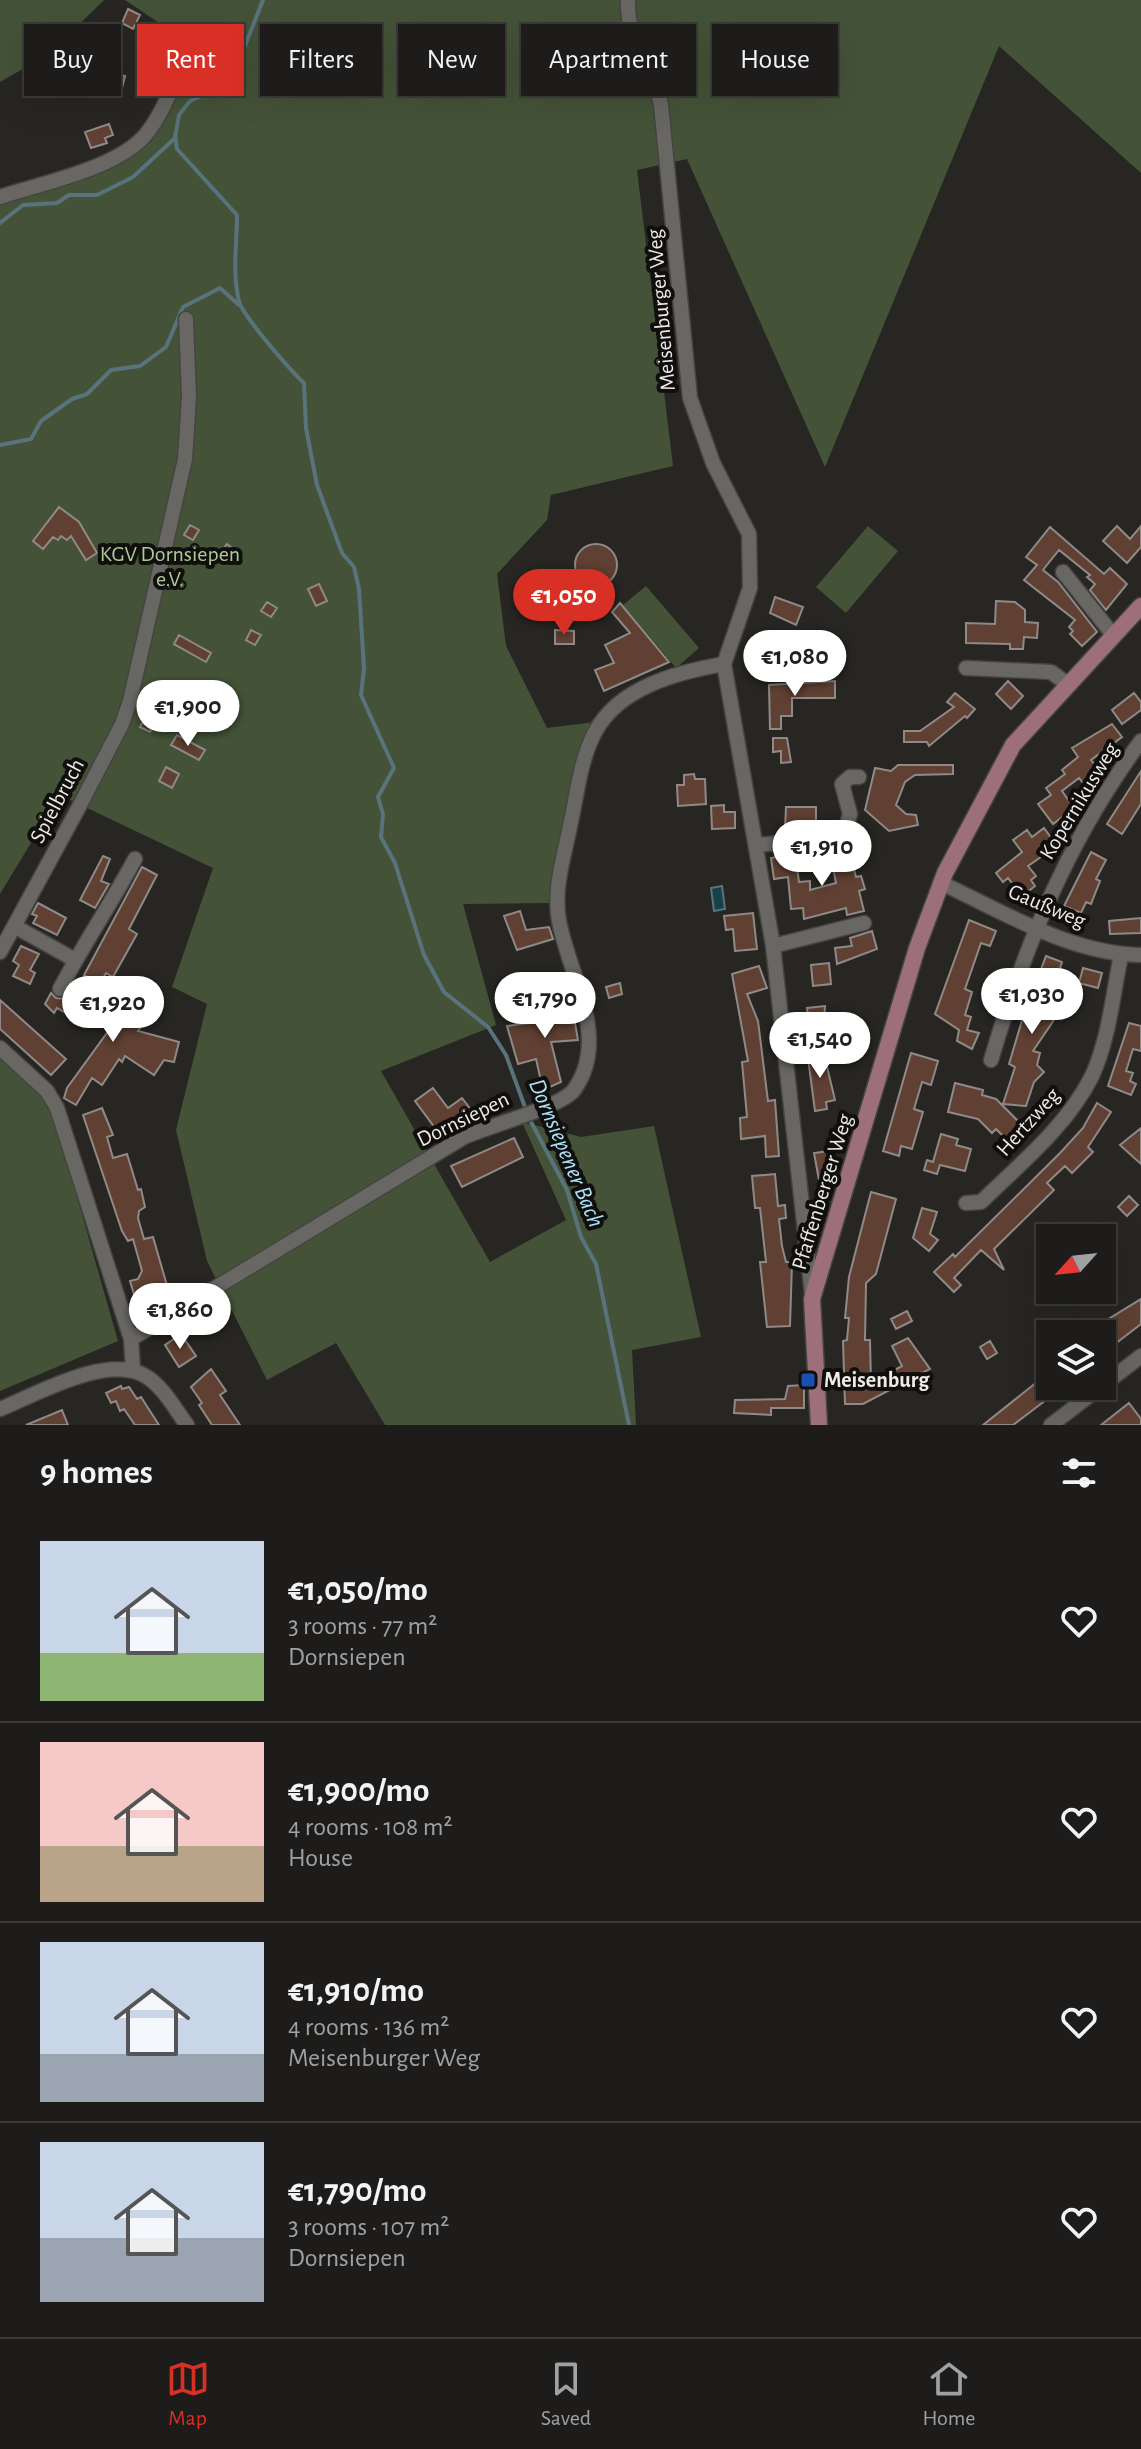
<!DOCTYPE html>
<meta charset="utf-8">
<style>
body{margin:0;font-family:"Alegreya Sans",sans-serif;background:#252523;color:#f1f3f6;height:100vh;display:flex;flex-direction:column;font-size:30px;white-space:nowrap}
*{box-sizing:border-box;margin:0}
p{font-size:26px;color:#a0a1a2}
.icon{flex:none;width:44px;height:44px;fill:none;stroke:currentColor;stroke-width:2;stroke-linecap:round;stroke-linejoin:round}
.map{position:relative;height:1425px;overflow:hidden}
.sheet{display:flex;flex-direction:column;background:#1d1c1a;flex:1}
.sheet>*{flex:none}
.guide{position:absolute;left:24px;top:24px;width:1094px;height:72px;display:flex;gap:16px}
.needle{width:52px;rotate:243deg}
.fabs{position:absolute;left:1036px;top:1224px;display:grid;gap:16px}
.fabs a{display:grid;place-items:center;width:80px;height:80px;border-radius:0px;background:#1d1c1a;box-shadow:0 8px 32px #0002,0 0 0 2px #3b3a39;font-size:40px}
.price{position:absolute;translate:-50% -68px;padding:0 18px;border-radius:28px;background:#fff;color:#222;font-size:26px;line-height:52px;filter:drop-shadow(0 2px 4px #0008)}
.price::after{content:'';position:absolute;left:50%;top:48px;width:24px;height:18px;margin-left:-12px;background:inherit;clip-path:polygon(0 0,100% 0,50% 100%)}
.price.on{background:#d93025;color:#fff}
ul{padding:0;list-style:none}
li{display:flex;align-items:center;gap:24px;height:200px;padding:0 40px}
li+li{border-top:2px solid #3b3a39}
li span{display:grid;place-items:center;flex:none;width:224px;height:160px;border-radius:0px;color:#555}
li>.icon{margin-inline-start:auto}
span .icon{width:96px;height:96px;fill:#fffc;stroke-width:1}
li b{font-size:34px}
h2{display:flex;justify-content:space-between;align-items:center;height:96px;padding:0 40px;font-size:34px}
.pill{padding:0 28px;border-radius:0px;background:#1d1c1a;box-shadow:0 8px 32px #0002,0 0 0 2px #3b3a39;font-size:28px;line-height:72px}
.pill.on{background:#d93025;color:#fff}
.tab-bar{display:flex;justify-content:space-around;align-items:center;height:112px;border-top:2px solid #3b3a39;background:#1d1c1a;font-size:22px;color:#a0a1a2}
.tab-bar a{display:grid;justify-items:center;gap:4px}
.tab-bar .on{color:#d93025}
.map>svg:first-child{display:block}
.green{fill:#445338}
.water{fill:#183f4c;stroke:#58737b;stroke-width:2}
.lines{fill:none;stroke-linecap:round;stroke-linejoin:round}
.stream{stroke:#58737b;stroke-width:4}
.building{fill:#5f4032;stroke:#8f8a87;stroke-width:2}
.minor-casing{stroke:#454441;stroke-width:17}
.major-casing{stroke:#454441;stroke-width:19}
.minor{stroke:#696763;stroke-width:14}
.major{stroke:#9d6f7b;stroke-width:16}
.transit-dot{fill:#1a4fb4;stroke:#100f0d;stroke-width:3}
.labels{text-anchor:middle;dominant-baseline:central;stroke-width:8;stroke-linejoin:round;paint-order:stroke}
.street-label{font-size:22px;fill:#edece9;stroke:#100f0d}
.park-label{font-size:22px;fill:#adcb97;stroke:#100f0d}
.poi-label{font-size:22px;font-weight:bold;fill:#edece9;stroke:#100f0d;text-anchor:start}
.water-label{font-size:24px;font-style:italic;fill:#ace3f8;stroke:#100f0d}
</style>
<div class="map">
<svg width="1141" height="1425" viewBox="0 0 1141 1425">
<rect width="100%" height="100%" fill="#272622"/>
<path class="green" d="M0 0H104L49 54 0 82Z
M125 0H1141V173L999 46 825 467 687 159 637 170 673 466 551 495 547 520 497 574 506 646 547 728 595 722 551 903 463 904 496 1025 381 1071 490 1262 566 1220 522 1122 581 1137 654 1126 701 1337 632 1350 636 1425H385L336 1343 267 1380 207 1261 176 1130 207 1004 172 987 213 868 60 795 0 894V201L139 151 186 41Z
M868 526 898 551 846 613 816 587Z
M646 586 699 648 676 668 623 605Z
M0 1058 43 1097 54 1116 118 1341 0 1391Z"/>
<path class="water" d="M722 886 725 909 714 911 711 888Z"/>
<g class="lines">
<path class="stream" d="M175 135 177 149 237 215C237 244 232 272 239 301 242 315 291 371 304 383L306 428 317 485 342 553 354 567 359 589 364 668 361 695 394 768 378 797 383 814 381 837 395 863 424 955 444 992 488 1027 506 1055 526 1110
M0 223 23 205 57 203 69 195H97L133 177 175 138 179 115 190 101 230 84 263 0
M0 445 31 439 41 421 72 399 87 394 111 370 140 366 166 347 183 307 220 288 239 305
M529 1118 567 1190 581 1237 596 1264 629 1425"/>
</g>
<path class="building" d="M128 9 140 15 133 29 122 23Z
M113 74 125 76 122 88 111 86Z
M109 124 113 135 105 138 107 143 91 148 85 132Z
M59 507 79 522 97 553 86 560 71 536 67 540 61 536 58 540 53 537 43 549 33 541Z
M190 525 199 530 193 540 184 535Z
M1117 526 1130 539 1141 526V547L1127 563 1103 541Z
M1050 527 1104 574 1110 568 1127 584 1106 610 1090 590 1095 584 1087 577 1090 575 1059 550 1043 570 1058 582 1097 632 1082 646 1070 634 1073 631 1069 627 1075 620 1024 580 1037 565 1026 557Z
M575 565a21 21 0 1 1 42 0a21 21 0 1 1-42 0Z
M227 544 235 550 229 559 220 554Z
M319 584 327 601 316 606 308 589Z
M775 597 803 607 796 625 770 613Z
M996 601 1015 602 1025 610V622L1038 623 1037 638 1024 637 1023 649H1010V644L966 643V623L995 624Z
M267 602 277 608 271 617 261 611Z
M620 603 669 662 604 691 595 670 614 663 605 645 630 633 612 612Z
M251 630 261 635 255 645 246 640Z
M555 630 574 631V644H555Z
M179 635 211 653 206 662 174 644Z
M835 681V698H792V716H781V729H770L769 685Z
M1008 681 1023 696 1011 709 996 694Z
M955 693 975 709 967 718 965 716 929 746 927 742H904V731H920L954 707 947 702Z
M1134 693 1141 702V710L1122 724 1112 710Z
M146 717 155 723 150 732 140 727Z
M1112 724 1122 737 1091 760 1099 770 1083 783 1079 778 1062 791 1074 808 1053 824 1038 804 1051 795 1046 788 1065 774 1062 770 1078 757 1072 748Z
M177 735 205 750 199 760 171 745Z
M773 738H787L791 762 781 763V751L773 752Z
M898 765H953V774L915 775 905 782 896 805 906 814 916 815 918 825 889 831 865 810 875 768 891 771Z
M166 767 179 774 172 788 159 781Z
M1141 771V804L1122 834 1107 824Z
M694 774 695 779H705L706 804 678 806 677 785H684V775Z
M724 805V812H735V828L712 829 711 806Z
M786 807H816V830L785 829Z
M1044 828 1057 846 1028 866 1036 876 1031 880 1035 886 1022 896 1008 878 1003 882 996 873 1022 852 1013 840 1027 830 1032 837Z
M1091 852 1106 860 1096 879 1100 881 1091 904 1086 902 1081 913 1064 906Z
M850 853 856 877 861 876 865 889 859 891 864 911 847 915 846 908 804 919 803 908 791 909 788 877 774 879 771 858 795 854 799 882 810 881V890L836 883 831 858Z
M103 856 110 859 101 881 109 884 95 908 80 900Z
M142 867 157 875 129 929 137 934 113 977 106 973 100 984 84 975Z
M38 903 66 918 57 935 33 923 37 916 32 914Z
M520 911 526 930 549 927 553 939 517 950 504 916Z
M753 913 757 949 735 951 733 929 726 930 724 916Z
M1141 918V933L1110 934 1109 921Z
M969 920 996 931 990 946 981 943 965 989 972 992 965 1015 971 1017 967 1030 979 1033 972 1049 957 1041 959 1030 935 1014Z
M872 931 877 949 837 964 835 948 852 946 850 938Z
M21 946 39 954 30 970 35 973 30 984 13 976 19 965 13 961Z
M1046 956 1062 962 1057 978 1062 980 1058 990 1049 987 1042 1010 1054 1020 1033 1051 1040 1053 1037 1065 1044 1072 1034 1082 1026 1106 1003 1104 1015 1067 1009 1064 1023 1017Z
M829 963 831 984 813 986 811 965Z
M759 966 767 988 747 994 758 1021 768 1101 775 1100 779 1156 766 1157 765 1136 741 1139 740 1118 747 1117 742 1062 748 1061 732 974Z
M1083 968 1102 973 1098 988 1079 983Z
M620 983 622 994 609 998 606 987Z
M569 989 578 1040 551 1042 561 1082 543 1090 536 1059 518 1064 507 1026 560 1019 557 992Z
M51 993 56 998 66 999 69 993 111 1016 118 1006 143 1024 138 1031 179 1042 174 1062 164 1060 154 1075 125 1056 122 1062 119 1059 102 1085 92 1078 76 1105 64 1098 67 1088 109 1030 83 1013 79 1020 57 1008 54 1013 45 1004Z
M0 1000 66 1059 51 1075 0 1029Z
M825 1006 824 1024 809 1025 807 1008Z
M1129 1023 1141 1026V1051L1133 1049 1126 1071 1133 1073 1130 1081 1136 1084 1131 1095 1108 1086Z
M823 1050 835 1100 826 1102 827 1109 815 1111 807 1051Z
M911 1053 938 1061 931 1085 922 1082 914 1109 923 1112 912 1149 901 1146 899 1156 883 1151Z
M955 1083 983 1090 982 1095 996 1099 1025 1128 1010 1143 996 1129 992 1133 978 1119 948 1112Z
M433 1088 448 1108 462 1098 479 1120 462 1127 458 1123 441 1136 415 1101Z
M1097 1103 1111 1112 1088 1147 1093 1152 1072 1173 1065 1166 1047 1183 1054 1190 994 1249 1004 1270 981 1250 954 1278 961 1285 954 1292 934 1272 953 1254 955 1257 1060 1153 1083 1128Z
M102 1108 113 1135 107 1137 113 1158 127 1154 138 1190 141 1189 145 1207 139 1211 138 1218 144 1239 153 1237 170 1296 138 1308 130 1281 138 1279 142 1271 133 1239 128 1241 122 1231 83 1115Z
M1141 1128V1164L1120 1145Z
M941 1134 958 1139 956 1145 971 1149 965 1171 940 1165 937 1174 924 1170 927 1160 933 1162Z
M514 1138 523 1157 462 1187 451 1166Z
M829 1151 831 1178 819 1180 814 1153Z
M775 1174 778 1206 785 1205 786 1218 779 1219 782 1246 786 1262H792L790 1326 767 1327 760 1262H766L760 1208H755L752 1176Z
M871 1192 896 1199 876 1274 866 1283 865 1340H870L871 1383 902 1366 892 1346 908 1338 930 1369 863 1404H845L843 1341 847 1340 849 1318H845L849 1277Z
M1129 1196 1138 1205 1127 1216 1118 1207Z
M922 1208 937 1212 930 1234 938 1240 929 1251 913 1238Z
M1141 1299V1324L1102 1354V1333L1097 1326Z
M907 1311 912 1321 896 1329 891 1319Z
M181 1334 196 1356 179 1367 165 1345Z
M990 1341 997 1353 987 1359 980 1347Z
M211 1369 226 1391 220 1395 240 1425H212L199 1405 202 1403 191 1387Z
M1042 1378 1054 1393 1050 1397 1013 1425H983Z
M804 1385V1408H771V1415L734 1413 735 1400 785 1399 788 1386Z
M121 1386 122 1389 129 1387 137 1399 141 1397 159 1425H135L124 1409 120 1411 116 1401 111 1403 106 1393Z
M1129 1403 1141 1419V1425H1101Z
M62 1410 68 1425H26Z"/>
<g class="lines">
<g class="minor-casing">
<path id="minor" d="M628 0C626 41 653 66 661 105L690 398 713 463 749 534 750 588 724 664 773 946 812 1294
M0 197C42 183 120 168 147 133 166 109 177 73 191 44
M1063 572 1114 636
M966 668 1051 672 1069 685
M756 845 823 840 845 830 850 814 842 784 850 777H859
M941 883C1004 912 1070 954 1141 955
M16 927 75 960
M773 946 864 923
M0 952 80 805 122 724 130 701 185 459 189 397 186 319
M60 989C84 943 111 904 135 859
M0 1048 47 1091 57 1108 131 1339 133 1370
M991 1060C1025 945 1069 838 1141 741
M966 1203 981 1202C1021 1163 1067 1126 1092 1076 1109 1039 1113 994 1121 955
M131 1339 464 1137C488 1126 561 1107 574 1090 611 1038 569 975 559 921 553 889 564 857 570 826 577 795 580 760 595 732 619 687 678 672 724 664
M0 1409C37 1394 110 1352 147 1377 164 1388 175 1409 187 1425
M1051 1425 1141 1356"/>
</g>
<g class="major-casing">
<path id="major" d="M819 1425 812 1299 917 948 945 873 1013 745 1141 606"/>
</g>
<use href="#minor" class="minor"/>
<use href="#major" class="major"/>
</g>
<rect class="transit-dot" x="800" y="1372" width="16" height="16" rx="4"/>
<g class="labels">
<g class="street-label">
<text transform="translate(661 310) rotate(-95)">Meisenburger Weg</text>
<text transform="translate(57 801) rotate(-62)">Spielbruch</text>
<text transform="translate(1079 801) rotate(-59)">Kopernikusweg</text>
<text transform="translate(1047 906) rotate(23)">Gaußweg</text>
<text transform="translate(463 1119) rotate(-26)">Dornsiepen</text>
<text transform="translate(1028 1122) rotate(-48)">Hertzweg</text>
<text transform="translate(822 1192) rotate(-73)">Pfaffenberger Weg</text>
</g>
<g class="park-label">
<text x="170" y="554">KGV Dornsiepen<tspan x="170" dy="25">e.V.</tspan></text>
</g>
<g class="poi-label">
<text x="824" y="1380">Meisenburg</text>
</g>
<g class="water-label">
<text transform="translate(566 1153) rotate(67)">Dornsiepener Bach</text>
</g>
</g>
</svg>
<div class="fabs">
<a><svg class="needle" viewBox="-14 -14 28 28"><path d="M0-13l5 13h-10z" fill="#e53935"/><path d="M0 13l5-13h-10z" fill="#a0a1a2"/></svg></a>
<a><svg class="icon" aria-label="layers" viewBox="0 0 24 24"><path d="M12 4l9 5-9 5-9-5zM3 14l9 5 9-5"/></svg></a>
</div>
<b class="price on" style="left:564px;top:637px">€1,050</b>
<b class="price" style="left:795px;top:698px">€1,080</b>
<b class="price" style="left:188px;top:748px">€1,900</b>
<b class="price" style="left:822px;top:888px">€1,910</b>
<b class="price" style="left:1032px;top:1036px">€1,030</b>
<b class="price" style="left:545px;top:1040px">€1,790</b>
<b class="price" style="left:113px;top:1044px">€1,920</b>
<b class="price" style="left:820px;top:1080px">€1,540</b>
<b class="price" style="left:180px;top:1351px">€1,860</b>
<div class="guide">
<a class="pill">Buy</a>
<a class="pill on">Rent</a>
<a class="pill">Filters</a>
<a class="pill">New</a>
<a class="pill">Apartment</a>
<a class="pill">House</a>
</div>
</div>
<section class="sheet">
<h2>9 homes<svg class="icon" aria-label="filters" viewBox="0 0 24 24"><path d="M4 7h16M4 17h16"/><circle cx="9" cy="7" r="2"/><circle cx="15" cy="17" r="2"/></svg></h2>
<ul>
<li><span style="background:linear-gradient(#c9d6e8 70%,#8fb573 0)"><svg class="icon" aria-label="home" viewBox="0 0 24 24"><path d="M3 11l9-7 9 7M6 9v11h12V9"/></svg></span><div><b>€1,050/mo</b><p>3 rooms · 77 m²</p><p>Dornsiepen</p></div><svg class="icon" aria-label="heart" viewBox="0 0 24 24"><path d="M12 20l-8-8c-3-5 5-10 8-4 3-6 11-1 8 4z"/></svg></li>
<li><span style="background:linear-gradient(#f6c9c9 65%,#b9a48a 0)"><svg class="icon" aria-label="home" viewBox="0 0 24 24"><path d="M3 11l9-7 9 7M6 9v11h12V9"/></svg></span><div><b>€1,900/mo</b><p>4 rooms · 108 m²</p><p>House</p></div><svg class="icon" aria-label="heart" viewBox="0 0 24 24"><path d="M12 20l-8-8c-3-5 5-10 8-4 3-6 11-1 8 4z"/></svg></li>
<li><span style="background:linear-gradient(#c9d6e8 70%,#9aa5b1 0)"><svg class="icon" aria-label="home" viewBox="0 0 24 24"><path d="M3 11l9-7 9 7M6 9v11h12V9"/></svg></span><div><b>€1,910/mo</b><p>4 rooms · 136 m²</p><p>Meisenburger Weg</p></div><svg class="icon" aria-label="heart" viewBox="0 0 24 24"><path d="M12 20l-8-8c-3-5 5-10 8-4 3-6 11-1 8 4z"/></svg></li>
<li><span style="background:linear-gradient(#c9d6e8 60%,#9aa5b1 0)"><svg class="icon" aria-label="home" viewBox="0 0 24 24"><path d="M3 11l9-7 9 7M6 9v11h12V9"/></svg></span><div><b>€1,790/mo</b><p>3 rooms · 107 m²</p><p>Dornsiepen</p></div><svg class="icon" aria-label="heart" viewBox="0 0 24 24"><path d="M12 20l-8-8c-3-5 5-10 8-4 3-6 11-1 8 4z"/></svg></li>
</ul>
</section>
<nav class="tab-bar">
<a class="on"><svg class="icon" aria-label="map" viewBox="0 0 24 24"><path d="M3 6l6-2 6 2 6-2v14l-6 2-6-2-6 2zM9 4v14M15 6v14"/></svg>Map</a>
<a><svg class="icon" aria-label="saved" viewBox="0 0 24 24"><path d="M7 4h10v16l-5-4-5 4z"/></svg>Saved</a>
<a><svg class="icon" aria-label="home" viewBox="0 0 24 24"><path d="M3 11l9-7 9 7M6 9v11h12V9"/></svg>Home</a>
</nav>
